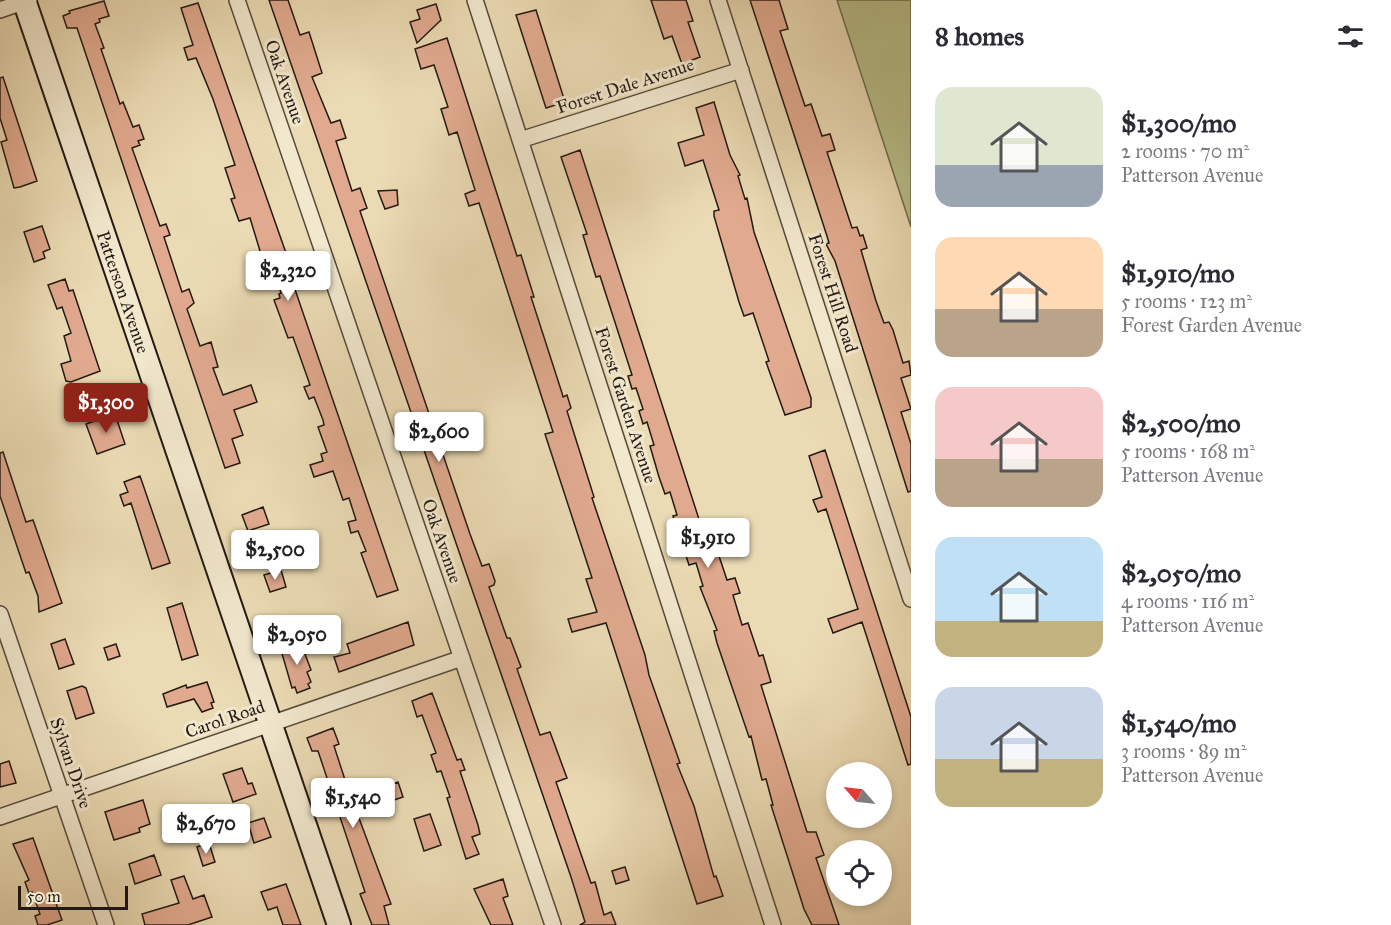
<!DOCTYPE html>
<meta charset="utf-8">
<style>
body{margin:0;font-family:"IM FELL Great Primer",serif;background:#f2f2f3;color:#2b2b33;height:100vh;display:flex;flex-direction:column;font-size:22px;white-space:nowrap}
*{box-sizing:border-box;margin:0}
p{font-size:20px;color:#7c7c81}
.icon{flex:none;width:33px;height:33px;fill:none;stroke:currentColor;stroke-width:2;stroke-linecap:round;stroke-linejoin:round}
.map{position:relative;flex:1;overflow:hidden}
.drawer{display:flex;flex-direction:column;background:#fff;width:480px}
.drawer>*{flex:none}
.needle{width:39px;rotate:298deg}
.tools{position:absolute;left:826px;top:762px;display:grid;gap:12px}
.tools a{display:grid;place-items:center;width:66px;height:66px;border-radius:50%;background:#fff;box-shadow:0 3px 9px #0003;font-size:30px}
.scale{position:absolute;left:18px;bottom:15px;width:110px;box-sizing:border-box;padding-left:6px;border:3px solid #241a13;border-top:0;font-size:16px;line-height:21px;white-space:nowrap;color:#241a13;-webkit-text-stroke:4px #f2e8ce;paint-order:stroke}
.price{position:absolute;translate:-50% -51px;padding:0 14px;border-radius:6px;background:#fff;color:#222;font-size:20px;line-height:39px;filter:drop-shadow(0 2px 3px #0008)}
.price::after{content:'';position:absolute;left:50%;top:36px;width:18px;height:14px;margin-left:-9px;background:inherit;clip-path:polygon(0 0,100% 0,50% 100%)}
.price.active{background:#8f2418;color:#fff}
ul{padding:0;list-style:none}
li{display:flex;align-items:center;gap:18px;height:150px;padding:0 24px}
li span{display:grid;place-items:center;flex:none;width:168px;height:120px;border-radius:18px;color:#555}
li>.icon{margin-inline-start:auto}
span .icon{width:72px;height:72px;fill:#fffc;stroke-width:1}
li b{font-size:26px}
h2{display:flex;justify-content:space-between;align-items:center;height:72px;padding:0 24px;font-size:26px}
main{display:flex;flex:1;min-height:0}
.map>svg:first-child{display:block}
.green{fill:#b8c08c;stroke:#6e6d50;stroke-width:1.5}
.building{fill:#e1aa8f;stroke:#241a13;stroke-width:1.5}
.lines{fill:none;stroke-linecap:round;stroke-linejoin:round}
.street-casing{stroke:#564a3b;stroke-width:18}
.secondary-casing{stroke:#241a13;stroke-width:26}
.street{stroke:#f2e8ce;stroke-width:15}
.secondary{stroke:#f2e8ce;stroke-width:22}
.labels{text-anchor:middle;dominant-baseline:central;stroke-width:6;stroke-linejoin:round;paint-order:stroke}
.street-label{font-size:18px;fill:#241a13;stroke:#f2e8ce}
</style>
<main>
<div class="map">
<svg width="911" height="925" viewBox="0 0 911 925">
<rect width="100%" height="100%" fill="#ebdbb4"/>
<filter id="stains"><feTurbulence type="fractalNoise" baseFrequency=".00333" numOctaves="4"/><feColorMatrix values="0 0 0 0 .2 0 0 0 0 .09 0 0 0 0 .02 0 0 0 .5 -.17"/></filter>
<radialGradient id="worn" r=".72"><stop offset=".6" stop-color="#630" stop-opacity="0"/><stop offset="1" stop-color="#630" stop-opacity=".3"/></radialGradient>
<path class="green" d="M837 0H911V227Z"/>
<path class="building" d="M269 0H288L300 35 309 32 322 73 312 77 331 123 340 120 346 138 336 141 352 191 360 188 367 208 360 211 470 534 482 566 489 564 495 581 494 585 489 587 507 638H510L521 667 517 669 540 735 550 732 567 778 556 782 591 883 595 882 604 915 611 912 616 925H580L585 922 571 877Z
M651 0H686L693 21 688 22 700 57 682 64 672 36 664 39Z
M750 0H779L788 29 780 31 805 106 811 104 822 136 830 134 835 150 827 152 852 228 857 227 860 236 863 235 867 248 861 250 876 301 884 323 889 322 893 330 903 363 909 361 911 375 901 378 911 409 901 412 911 444V491L908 492 835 261 826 244 829 243 827 236Z
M104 1 109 16 99 19 100 22 95 24 104 48 101 49 120 104 123 102 133 127 139 125 144 139 138 141 140 145 132 148 160 226 166 224 170 235 164 237 182 292 189 289 194 303 187 309 200 346 211 342 218 367 213 368 223 395 251 385 257 402 234 410 243 435 232 439 240 463 225 468 77 28H67L63 16 70 13 69 11Z
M198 3 286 253 292 271 289 272 398 590 377 597 361 553 366 551 358 531 351 533 348 522 356 520 349 498 343 500 333 471 314 477 310 465 323 461 321 454 327 452 318 427 324 425 323 420 314 397 309 399 304 387 310 385 309 382 293 337 288 338 274 300 280 298 279 294 281 293 275 272 267 274 250 218 239 221 231 199 235 198 225 168 235 165 213 99 196 58 188 60 184 48 193 45 181 8Z
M436 4 441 20 417 43 410 22 420 19 417 10Z
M536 10 565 102 546 108 516 15Z
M447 38 517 256 521 255 534 297H531L562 393 563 397 567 395 571 408 567 411 594 497 592 498 645 655 649 675 680 763 677 764 694 806 714 877 716 876 723 896 697 904 606 623 572 632 568 619 597 612 586 579 592 578 545 434 553 432 479 203 469 206 465 194 475 190 457 132 449 135 441 109 448 107 434 65 421 69 415 49Z
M3 77 37 181 20 187 14 188 1 142 7 140 0 118V78Z
M714 102 730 155 740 175 738 176 745 199 747 198 754 232 811 398V407L785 415 766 362 769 361 753 313 744 316 739 302 714 216V211L719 210 703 160 685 166 678 143 704 135 696 108Z
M580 150 706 541 709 546 718 543 722 556H719L727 580 735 578 740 593 733 595 742 625 748 623 759 656 763 655 771 682 761 685 807 832H816L824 855 816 858 839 925H812L804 909 771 805H773L766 779 762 780 751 736 749 737 717 643 714 631 717 630 700 587 703 586 696 563 689 565 673 516 677 515 670 492 665 494 659 477 650 446 654 445 647 422 643 424 639 411 643 409 636 388 632 389 628 376 632 375 600 276 596 277 583 235 587 234 561 157Z
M397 190 398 205 385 209 378 191Z
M42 226 50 249 43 252 45 258 34 262 24 232Z
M65 279 69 291 73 290 100 371 71 382 66 381 61 364 71 361 64 336 71 333 62 307 57 309 48 285Z
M115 414 125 444 97 454 86 424Z
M825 450 911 717V764L908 765 862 622 833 633 828 619 858 609 826 509 818 512 813 500 822 497 809 456Z
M3 452 26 522 33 520 62 603 39 612 38 596 29 572 26 573 0 496V453Z
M140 476 170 563 152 569 131 503 124 506 120 495 128 492 124 482Z
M263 507 269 524 248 531 242 515Z
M281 570 286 587 270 592 264 575Z
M182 603 198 655 182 660 167 608Z
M408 622 414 645 339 672 334 657 350 653 347 644Z
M65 639 74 664 59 669 51 644Z
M304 641 308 653 305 654 311 670 307 672 311 682 308 684 310 688 297 693 295 687 292 688 281 650Z
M116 644 120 656 108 660 104 648Z
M207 682 214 702 211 703 213 708 202 712 194 699 167 707 163 694 186 685 187 688Z
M82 686 86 688 94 713 76 719 67 691Z
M432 693 457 760 461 759 465 770 460 771 478 825 480 834 472 837 479 854 466 859 447 798 450 797 441 771 437 772 431 755 436 753 422 715 417 717 412 701Z
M333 728 339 744 334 746 347 786 391 904 384 906 389 925H372L367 912 360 894 365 892 318 751H312L307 738Z
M9 761 16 783 0 787V764Z
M242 768 248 784 252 783 256 794 233 802 223 774Z
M398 782 403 797 388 802 383 788Z
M143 800 150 824 139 828 140 832 114 840 105 812Z
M430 814 441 845 424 851 414 819Z
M264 818 271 837 254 843 248 823Z
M33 838 62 920 47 925H38L35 916 40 914 32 892 29 893 25 882 29 880 13 844Z
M209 843 215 862 203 866 197 847Z
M154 855 161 875 135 884 129 864Z
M625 867 629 880 616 884 612 871Z
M184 876 193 899 204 895 212 917 188 925H145L142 914 179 903 171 880Z
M503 879 508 896 503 898 513 925H491L474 889Z
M286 884 301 925H283L277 907 268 910 261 892Z"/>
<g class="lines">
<g class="street-casing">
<path id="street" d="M237 0 553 925
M475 0 773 925
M718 0 911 599
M0 10 29 0
M520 140 741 70
M0 614 106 925
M0 817 462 658"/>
</g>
<g class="secondary-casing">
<path id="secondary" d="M24 0 339 925"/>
</g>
<use href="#street" class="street"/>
<use href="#secondary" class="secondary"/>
</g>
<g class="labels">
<g class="street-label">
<text transform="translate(285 82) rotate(71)">Oak Avenue</text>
<text transform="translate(625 86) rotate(-18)">Forest Dale Avenue</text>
<text transform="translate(123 292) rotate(71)">Patterson Avenue</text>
<text transform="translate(833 293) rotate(72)">Forest Hill Road</text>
<text transform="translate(626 405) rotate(72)">Forest Garden Avenue</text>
<text transform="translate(442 541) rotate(71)">Oak Avenue</text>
<text transform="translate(225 719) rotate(-19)">Carol Road</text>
<text transform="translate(71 763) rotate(71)">Sylvan Drive</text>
</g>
</g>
<rect width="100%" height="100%" filter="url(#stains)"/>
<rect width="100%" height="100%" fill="url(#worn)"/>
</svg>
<div class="tools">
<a><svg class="needle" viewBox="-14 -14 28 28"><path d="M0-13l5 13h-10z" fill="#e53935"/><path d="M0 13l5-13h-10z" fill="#7c7c81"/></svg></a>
<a><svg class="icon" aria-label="locate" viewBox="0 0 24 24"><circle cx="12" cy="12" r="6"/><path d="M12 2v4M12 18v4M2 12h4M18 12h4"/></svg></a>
</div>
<div class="scale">50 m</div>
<b class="price" style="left:288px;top:302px">$2,320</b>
<b class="price active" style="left:106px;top:434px">$1,300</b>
<b class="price" style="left:439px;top:463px">$2,600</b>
<b class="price" style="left:708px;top:569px">$1,910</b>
<b class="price" style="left:275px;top:581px">$2,500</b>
<b class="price" style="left:297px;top:666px">$2,050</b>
<b class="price" style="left:353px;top:829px">$1,540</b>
<b class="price" style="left:206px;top:855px">$2,670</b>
</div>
<section class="drawer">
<h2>8 homes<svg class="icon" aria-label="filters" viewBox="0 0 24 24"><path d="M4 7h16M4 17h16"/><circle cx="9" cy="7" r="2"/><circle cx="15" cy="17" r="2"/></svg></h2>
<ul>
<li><span style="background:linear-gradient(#dfe7d0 65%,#9aa5b1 0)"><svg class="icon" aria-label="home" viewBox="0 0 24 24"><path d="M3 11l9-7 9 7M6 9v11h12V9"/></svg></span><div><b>$1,300/mo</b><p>2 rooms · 70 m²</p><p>Patterson Avenue</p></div></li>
<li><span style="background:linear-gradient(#ffd9b3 60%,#b9a48a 0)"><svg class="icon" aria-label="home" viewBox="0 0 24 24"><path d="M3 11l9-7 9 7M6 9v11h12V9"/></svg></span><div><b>$1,910/mo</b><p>5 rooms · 123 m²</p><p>Forest Garden Avenue</p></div></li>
<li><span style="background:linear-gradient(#f6c9c9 60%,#b9a48a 0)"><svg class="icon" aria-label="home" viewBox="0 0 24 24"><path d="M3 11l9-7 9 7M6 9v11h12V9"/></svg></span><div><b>$2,500/mo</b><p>5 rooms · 168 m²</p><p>Patterson Avenue</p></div></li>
<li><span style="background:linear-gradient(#bfe0f5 70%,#c2b280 0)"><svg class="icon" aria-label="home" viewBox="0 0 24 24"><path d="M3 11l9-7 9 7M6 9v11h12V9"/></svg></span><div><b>$2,050/mo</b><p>4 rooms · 116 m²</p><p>Patterson Avenue</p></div></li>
<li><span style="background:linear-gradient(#c9d6e8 60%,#c2b280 0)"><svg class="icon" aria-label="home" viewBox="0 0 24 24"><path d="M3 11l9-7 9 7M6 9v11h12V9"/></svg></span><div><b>$1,540/mo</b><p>3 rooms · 89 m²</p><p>Patterson Avenue</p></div></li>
</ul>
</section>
</main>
